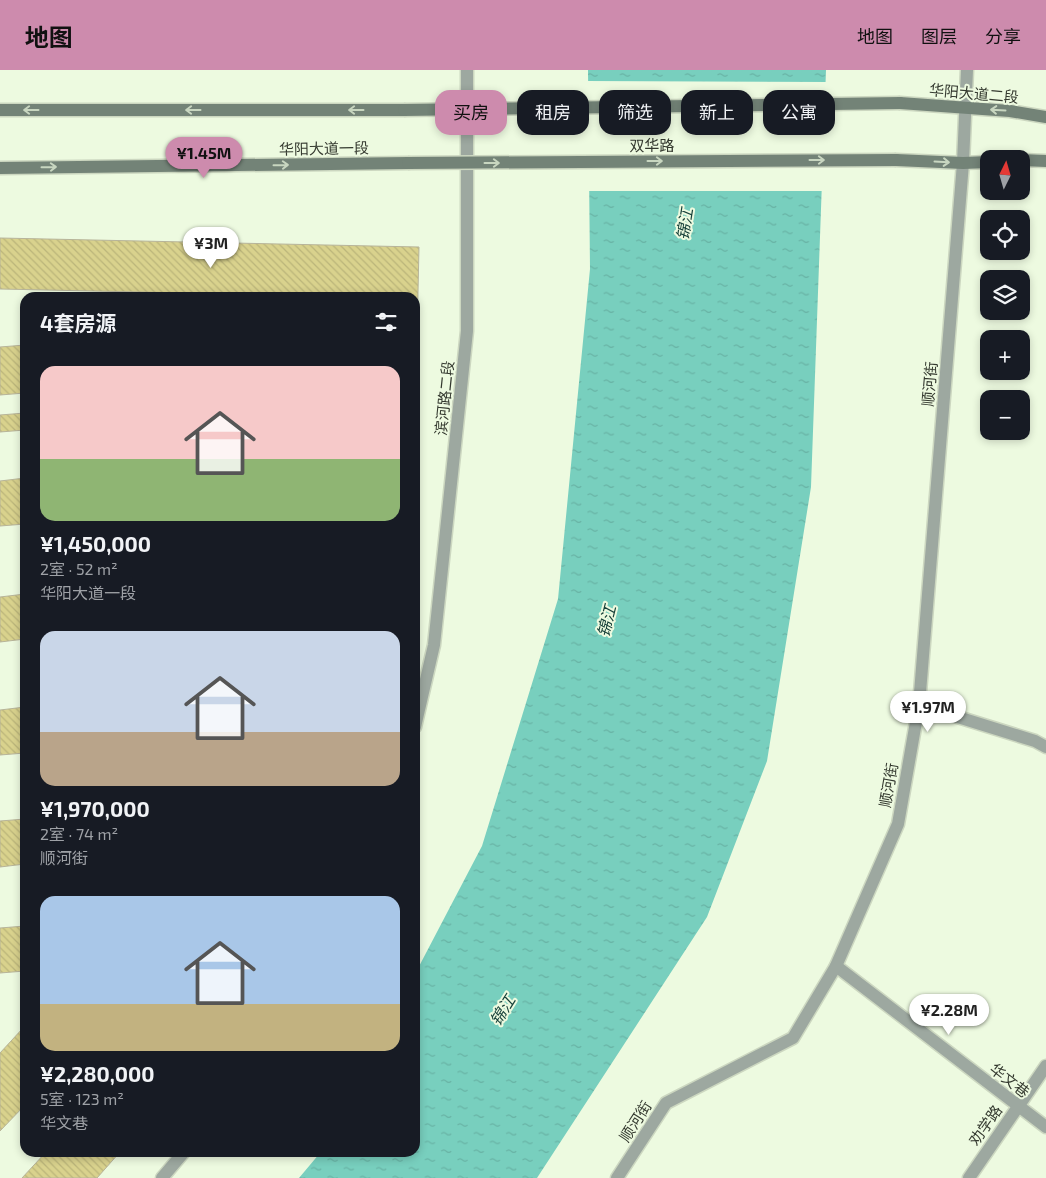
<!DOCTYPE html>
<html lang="zh">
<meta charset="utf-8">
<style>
body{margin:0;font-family:"Exo 2","Noto Sans SC",sans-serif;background:#242831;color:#f1f3f6;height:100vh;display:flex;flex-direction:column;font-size:19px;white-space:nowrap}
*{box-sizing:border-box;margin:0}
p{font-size:16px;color:#9ea1a6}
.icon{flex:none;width:28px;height:28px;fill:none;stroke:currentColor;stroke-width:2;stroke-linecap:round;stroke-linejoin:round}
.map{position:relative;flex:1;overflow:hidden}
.side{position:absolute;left:20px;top:222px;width:400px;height:865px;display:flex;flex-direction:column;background:#171b24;border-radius:15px;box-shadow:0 2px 8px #0003}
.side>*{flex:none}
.hud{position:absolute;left:435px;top:20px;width:475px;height:45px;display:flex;gap:10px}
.needle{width:32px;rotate:5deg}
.fabs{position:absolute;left:980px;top:80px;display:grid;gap:10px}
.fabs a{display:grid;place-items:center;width:50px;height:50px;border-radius:10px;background:#171b24;box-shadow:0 2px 8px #0003;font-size:25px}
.price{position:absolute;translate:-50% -42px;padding:0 11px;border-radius:18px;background:#fff;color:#222;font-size:16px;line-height:32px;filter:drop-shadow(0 1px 2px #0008)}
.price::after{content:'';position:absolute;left:50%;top:30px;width:15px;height:11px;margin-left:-8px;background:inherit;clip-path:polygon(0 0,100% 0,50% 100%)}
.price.current{background:#cd8bad;color:#111}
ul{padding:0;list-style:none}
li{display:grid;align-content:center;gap:10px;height:265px;padding:0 20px}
li span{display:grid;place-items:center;height:155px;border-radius:15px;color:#555}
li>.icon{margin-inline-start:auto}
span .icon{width:90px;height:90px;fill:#fffc;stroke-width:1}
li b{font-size:21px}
h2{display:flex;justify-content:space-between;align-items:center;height:60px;padding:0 20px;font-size:21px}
.pill{padding:0 18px;border-radius:15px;background:#171b24;box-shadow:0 2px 8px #0003;font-size:18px;line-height:45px}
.pill.current{background:#cd8bad;color:#111}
header{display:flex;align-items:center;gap:30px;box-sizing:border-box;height:70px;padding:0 25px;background:#cd8bad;color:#111}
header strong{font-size:24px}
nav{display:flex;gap:28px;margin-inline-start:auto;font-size:18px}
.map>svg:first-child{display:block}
.water{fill:url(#water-ripples)}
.pier{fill:#edfae0}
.building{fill:url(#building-back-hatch);stroke:#b7b49a}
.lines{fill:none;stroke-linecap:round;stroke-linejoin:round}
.minor-casing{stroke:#ccd7c0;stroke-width:15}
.tertiary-casing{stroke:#ccd7c0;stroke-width:15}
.secondary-casing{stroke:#ccd7c0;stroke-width:15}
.minor{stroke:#9da8a0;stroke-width:12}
.tertiary{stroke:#9da8a0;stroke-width:12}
.secondary{stroke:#738377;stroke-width:12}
.secondary-bridge-casing{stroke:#ccd7c0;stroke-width:15;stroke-linecap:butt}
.secondary-bridge{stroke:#738377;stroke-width:12}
.oneway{stroke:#c8d6c0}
.labels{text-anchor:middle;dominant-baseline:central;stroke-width:4;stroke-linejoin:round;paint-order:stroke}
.street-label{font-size:15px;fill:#34392f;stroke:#edfae0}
.water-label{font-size:16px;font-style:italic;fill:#18413a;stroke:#edfae0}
</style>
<header>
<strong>地图</strong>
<nav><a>地图</a><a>图层</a><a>分享</a></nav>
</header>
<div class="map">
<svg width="1046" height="1108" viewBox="0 0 1046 1108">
<defs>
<pattern id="water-ripples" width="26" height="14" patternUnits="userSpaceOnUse" patternTransform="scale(1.25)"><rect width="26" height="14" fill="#78cfbe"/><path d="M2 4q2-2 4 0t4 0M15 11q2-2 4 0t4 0" fill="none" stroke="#68b2a4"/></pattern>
<pattern id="building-back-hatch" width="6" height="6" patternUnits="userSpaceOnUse" patternTransform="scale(1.25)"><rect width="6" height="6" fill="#d9d28d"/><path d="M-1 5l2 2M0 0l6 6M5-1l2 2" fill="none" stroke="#bbb57a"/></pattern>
</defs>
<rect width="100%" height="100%" fill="#edfae0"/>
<path class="water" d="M588 0H826L811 417 767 691 707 847 537 1108H299L320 1083 415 1082V904L482 776 558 529 590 199Z"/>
<path class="pier" d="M586 11 828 12 824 121H587Z"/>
<path class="building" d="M0 168 419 177 415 357V228L0 219Z
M25 275V323L0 325V277Z
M25 343V360L0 362V345Z
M25 408V454L0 456V411Z
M25 524V569L0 572V527Z
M25 637V683L0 685V640Z
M25 749V794L0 797V751Z
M25 856V901L0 903V858Z
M23 958 25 1035 0 1061V983Z
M46 1082H120L97 1108H22Z"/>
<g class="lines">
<g class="minor-casing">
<path id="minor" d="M919 635 1035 671 1046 677
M836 896 1046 1057
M969 1108 1046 996"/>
</g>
<g class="tertiary-casing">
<path id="tertiary" d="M415 657 434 575 467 261V0
M162 1108 184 1082
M617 1108 666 1033 793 968 836 896 898 754 919 635 963 93 967 0"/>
</g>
<g class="secondary-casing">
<path id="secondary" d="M900 33 1010 41 1046 47
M0 40H404
M896 90 963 93 989 92
M1021 90 1046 91
M0 98 408 93"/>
</g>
<use href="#minor" class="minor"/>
<use href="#tertiary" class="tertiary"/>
<use href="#secondary" class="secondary"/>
<g class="secondary-bridge-casing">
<path id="secondary-bridge" d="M404 40 900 33
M408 93 896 90"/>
</g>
<use href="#secondary-bridge" class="secondary-bridge"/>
</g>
<defs><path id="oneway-shaft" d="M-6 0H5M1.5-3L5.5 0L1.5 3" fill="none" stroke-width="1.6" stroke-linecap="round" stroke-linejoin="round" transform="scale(1.25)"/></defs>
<g class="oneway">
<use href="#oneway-shaft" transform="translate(31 40) rotate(-180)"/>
<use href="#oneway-shaft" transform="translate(193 40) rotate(-180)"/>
<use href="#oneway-shaft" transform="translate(356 40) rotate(-180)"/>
<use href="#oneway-shaft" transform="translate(998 40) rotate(-177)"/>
<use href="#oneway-shaft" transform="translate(817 90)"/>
<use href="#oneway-shaft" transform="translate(655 91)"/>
<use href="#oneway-shaft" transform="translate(942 92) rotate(3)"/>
<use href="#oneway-shaft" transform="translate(492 93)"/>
<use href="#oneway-shaft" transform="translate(281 95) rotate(-1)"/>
<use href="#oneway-shaft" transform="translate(49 97) rotate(-1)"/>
</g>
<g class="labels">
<g class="street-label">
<text transform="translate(974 23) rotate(5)">华阳大道二段</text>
<text x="652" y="75">双华路</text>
<text transform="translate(324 78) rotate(-1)">华阳大道一段</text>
<text transform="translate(929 314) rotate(-85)">顺河街</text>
<text transform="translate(444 328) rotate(-84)">滨河路二段</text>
<text transform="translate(888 715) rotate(-80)">顺河街</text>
<text transform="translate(1010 1010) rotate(38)">华文巷</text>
<text transform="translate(635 1051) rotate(-57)">顺河街</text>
<text transform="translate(985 1055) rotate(-55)">劝学路</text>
</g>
<g class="water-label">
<text transform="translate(684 154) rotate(-81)">锦江</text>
<text transform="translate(606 551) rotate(-76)">锦江</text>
<text transform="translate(502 940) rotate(-58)">锦江</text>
</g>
</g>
</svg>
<div class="fabs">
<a><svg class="needle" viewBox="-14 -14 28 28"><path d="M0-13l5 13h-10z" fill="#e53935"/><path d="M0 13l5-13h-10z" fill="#9ea1a6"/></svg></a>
<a><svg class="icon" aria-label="locate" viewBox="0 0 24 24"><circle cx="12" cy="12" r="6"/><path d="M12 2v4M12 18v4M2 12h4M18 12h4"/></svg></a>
<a><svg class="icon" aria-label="layers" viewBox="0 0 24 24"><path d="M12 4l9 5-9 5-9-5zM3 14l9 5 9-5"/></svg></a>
<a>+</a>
<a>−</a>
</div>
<b class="price current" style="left:204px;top:109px">¥1.45M</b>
<b class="price" style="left:211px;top:199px">¥3M</b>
<b class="price" style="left:928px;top:663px">¥1.97M</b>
<b class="price" style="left:949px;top:966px">¥2.28M</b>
<div class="hud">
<a class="pill current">买房</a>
<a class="pill">租房</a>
<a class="pill">筛选</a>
<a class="pill">新上</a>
<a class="pill">公寓</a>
</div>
<section class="side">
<h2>4套房源<svg class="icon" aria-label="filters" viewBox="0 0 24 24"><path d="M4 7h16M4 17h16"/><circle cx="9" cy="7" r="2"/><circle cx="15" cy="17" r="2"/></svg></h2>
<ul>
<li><span style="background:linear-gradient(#f6c9c9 60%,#8fb573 0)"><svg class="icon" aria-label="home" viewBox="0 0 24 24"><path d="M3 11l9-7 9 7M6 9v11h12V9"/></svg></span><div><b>¥1,450,000</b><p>2室 · 52 m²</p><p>华阳大道一段</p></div></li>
<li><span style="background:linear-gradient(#c9d6e8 65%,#b9a48a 0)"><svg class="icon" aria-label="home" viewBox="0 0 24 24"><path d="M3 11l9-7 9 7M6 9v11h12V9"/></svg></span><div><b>¥1,970,000</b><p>2室 · 74 m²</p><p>顺河街</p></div></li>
<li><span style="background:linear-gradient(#a9c7e8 70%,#c2b280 0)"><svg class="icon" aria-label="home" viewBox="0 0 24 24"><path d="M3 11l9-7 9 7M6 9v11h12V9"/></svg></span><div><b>¥2,280,000</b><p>5室 · 123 m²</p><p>华文巷</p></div></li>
</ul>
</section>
</div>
